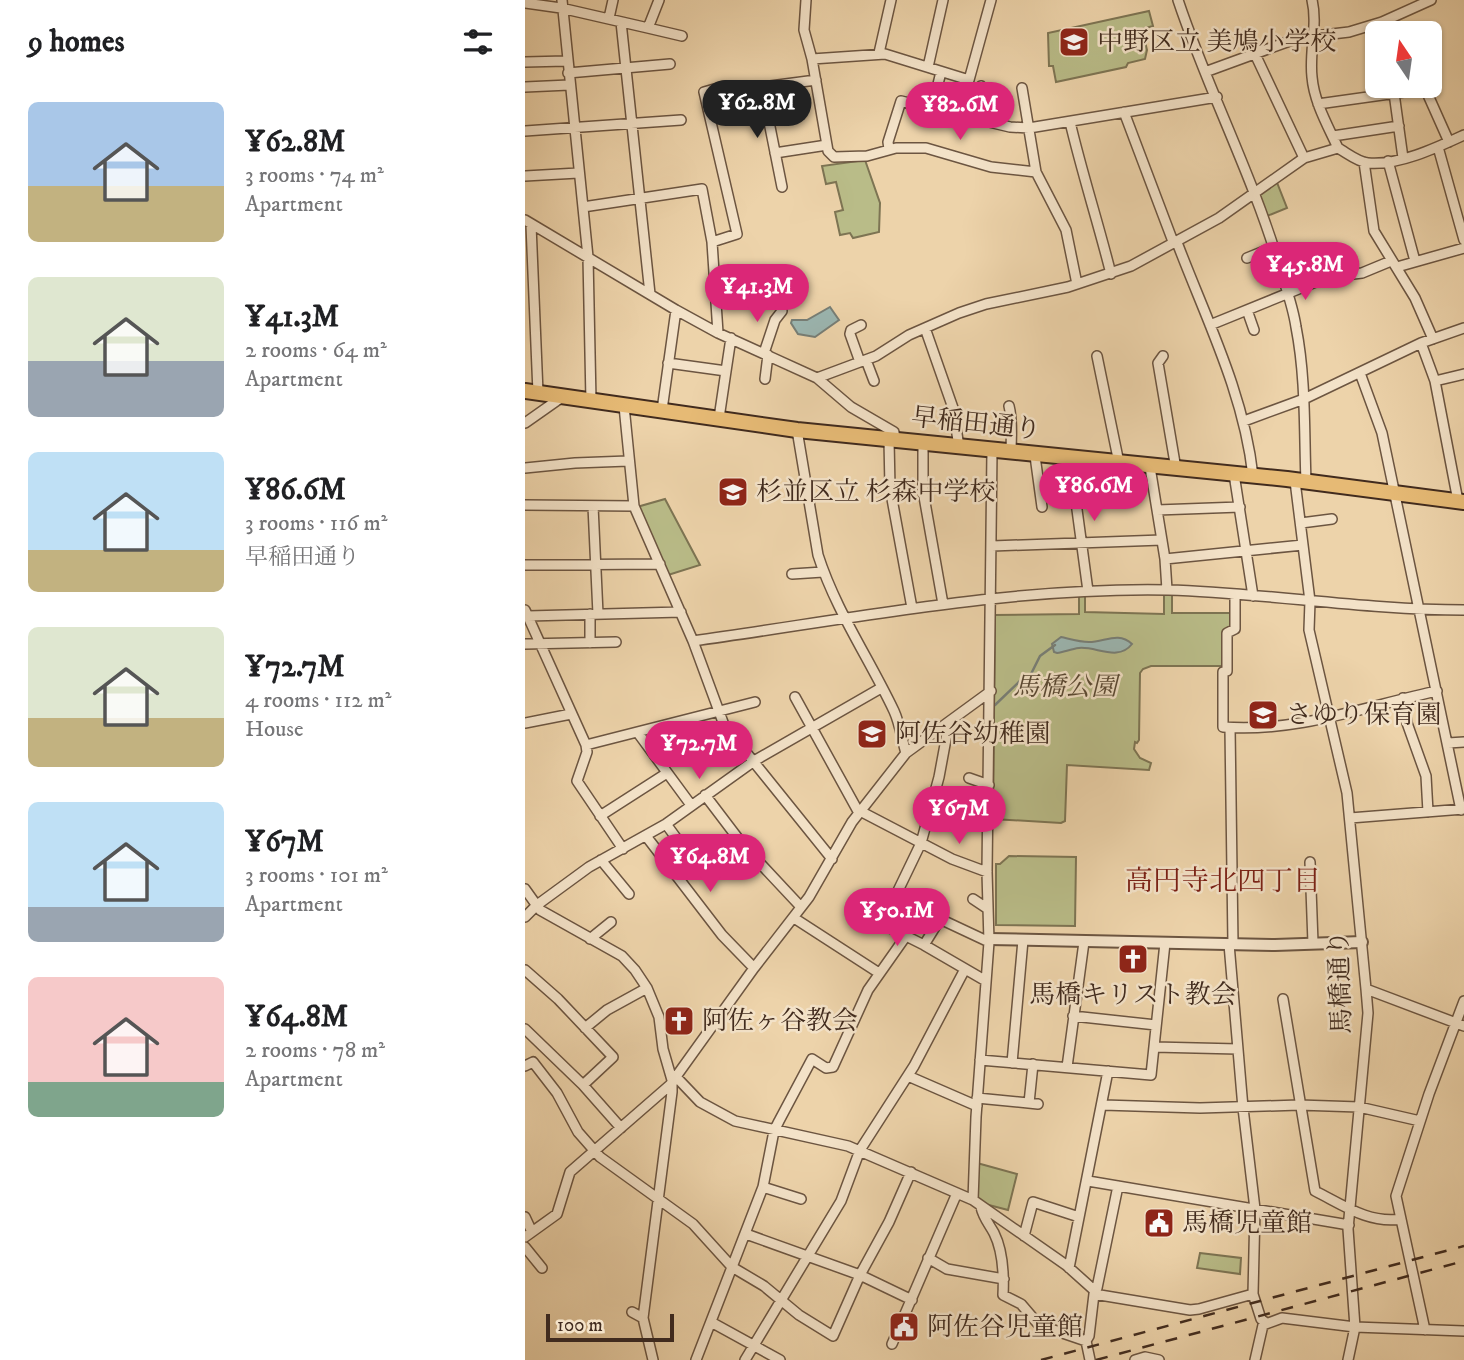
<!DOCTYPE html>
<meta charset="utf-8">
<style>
body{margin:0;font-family:"IM FELL DW Pica","Noto Serif JP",serif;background:#f6f6f6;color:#202124;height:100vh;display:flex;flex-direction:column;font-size:26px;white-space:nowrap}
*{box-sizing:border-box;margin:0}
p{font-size:23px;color:#757577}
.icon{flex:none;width:38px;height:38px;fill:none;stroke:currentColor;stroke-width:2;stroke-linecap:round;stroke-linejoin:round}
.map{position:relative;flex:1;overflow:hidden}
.panel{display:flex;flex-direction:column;background:#fff;width:525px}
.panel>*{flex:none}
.needle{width:46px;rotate:347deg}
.controls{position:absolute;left:840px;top:21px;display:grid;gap:14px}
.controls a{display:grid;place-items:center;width:77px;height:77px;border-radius:10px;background:#fff;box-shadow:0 2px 5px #0004;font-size:35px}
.scale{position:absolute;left:21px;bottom:18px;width:128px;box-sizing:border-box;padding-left:7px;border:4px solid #412b1e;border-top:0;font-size:19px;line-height:24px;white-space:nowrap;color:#412b1e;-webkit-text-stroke:5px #f3e2c8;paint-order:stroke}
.price{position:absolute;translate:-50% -60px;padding:0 16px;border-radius:24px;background:#db2777;color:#fff;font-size:23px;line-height:46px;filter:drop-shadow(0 2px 4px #0008)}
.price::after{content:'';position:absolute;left:50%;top:42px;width:21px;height:16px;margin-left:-10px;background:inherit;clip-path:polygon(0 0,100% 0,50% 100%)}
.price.on{background:#222;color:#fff}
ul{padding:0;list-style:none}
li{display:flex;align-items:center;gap:21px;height:175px;padding:0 28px}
li span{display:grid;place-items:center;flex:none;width:196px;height:140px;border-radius:10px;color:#555}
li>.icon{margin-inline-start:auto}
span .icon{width:84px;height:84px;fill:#fffc;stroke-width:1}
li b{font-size:30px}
h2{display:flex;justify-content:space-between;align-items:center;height:84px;padding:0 28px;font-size:30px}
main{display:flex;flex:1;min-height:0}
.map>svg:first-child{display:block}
.green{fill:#b9bc88;stroke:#7d7453;stroke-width:2}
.water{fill:#9bb6b1;stroke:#777e76;stroke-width:2}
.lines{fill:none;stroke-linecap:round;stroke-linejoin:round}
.stream{stroke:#777e76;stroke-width:2.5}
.minor-casing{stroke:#6c5541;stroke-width:12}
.tertiary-casing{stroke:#6c5541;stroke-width:14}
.primary-casing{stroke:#412b1e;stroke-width:18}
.minor{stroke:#f3e2c8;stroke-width:9}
.tertiary{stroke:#f3e2c8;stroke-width:10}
.primary{stroke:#e6ba75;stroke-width:14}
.rail{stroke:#412b1e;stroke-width:2.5;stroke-dasharray:12 12;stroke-linecap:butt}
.labels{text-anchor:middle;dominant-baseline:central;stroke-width:5;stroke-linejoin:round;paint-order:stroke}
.poi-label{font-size:26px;fill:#412b1e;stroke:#f3e2c8;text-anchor:start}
.street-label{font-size:26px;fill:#412b1e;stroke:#f3e2c8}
.park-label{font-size:26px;font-style:italic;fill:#594833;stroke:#f3e2c8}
.neighbourhood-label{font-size:28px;fill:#7a1f14;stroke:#f3e2c8}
</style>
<main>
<section class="panel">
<h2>9 homes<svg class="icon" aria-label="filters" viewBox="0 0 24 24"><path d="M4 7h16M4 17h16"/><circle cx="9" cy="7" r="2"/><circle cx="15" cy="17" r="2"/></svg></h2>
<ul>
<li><span style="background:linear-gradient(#a9c7e8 60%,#c2b280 0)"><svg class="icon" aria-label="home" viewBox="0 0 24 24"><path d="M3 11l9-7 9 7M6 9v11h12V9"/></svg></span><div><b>¥62.8M</b><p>3 rooms · 74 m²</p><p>Apartment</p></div></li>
<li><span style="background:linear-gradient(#dfe7d0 60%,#9aa5b1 0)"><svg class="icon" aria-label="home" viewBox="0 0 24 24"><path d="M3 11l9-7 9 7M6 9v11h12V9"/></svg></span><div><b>¥41.3M</b><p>2 rooms · 64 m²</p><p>Apartment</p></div></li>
<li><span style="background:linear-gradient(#bfe0f5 70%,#c2b280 0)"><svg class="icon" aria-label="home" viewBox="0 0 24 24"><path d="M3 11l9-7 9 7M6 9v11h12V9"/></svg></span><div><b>¥86.6M</b><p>3 rooms · 116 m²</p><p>早稲田通り</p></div></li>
<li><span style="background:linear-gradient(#dfe7d0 65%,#c2b280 0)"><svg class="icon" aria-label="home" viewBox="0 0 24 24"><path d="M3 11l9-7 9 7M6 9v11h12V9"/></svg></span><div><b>¥72.7M</b><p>4 rooms · 112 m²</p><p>House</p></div></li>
<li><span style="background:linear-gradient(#bfe0f5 75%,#9aa5b1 0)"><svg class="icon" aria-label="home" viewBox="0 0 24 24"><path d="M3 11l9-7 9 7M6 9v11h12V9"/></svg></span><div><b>¥67M</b><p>3 rooms · 101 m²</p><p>Apartment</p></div></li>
<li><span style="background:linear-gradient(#f6c9c9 75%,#7fa58c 0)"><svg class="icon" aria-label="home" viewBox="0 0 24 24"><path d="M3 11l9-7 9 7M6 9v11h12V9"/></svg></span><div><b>¥64.8M</b><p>2 rooms · 78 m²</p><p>Apartment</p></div></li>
</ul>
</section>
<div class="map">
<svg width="939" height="1360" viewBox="0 0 939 1360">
<rect width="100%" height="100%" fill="#edd3aa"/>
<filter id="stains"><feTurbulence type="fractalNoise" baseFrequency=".00286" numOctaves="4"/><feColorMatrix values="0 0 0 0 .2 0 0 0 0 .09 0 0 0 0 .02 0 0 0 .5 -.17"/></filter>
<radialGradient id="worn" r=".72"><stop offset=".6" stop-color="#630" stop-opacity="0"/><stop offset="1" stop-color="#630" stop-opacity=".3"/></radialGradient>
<path class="green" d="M624 11 628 26 617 29 622 50 620 59 603 63 601 67 531 82 528 66H524L523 33Z
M340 160 355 203 354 232 328 238 325 233 315 235 310 212 318 210 311 182 301 184 297 166Z
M751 180 762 208 742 216 734 195Z
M140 499 175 565 143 575 112 507Z
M639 594H647V613H706V625L699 631 697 666H626L618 669 615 673 614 740 612 743 610 742 609 749 615 758 626 763 624 770 542 765 540 821 536 823 468 819 470 615 554 614V596H560V612L639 614Z
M484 856 551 857 550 926 471 925V864H475Z
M452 1163 492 1174 483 1210 460 1204 450 1196Z
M675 1253 716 1258 715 1274 672 1268Z"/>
<path class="water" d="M305 307 314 320 290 337 273 334 266 323 267 320H282Z
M536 637C545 639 554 642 564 642 580 642 593 631 607 644 593 662 571 646 554 648 546 649 539 652 532 653L529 652 527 644Z"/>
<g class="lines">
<path class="stream" d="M470 705 496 680 506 674 515 656 530 645"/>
<g class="minor-casing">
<path id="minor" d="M37 0 63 257 66 401
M281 0 279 30 287 59 303 151 309 157 342 156 371 148H401L466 167 511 172
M653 0C683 90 727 174 754 265 760 285 768 306 771 327 781 378 779 430 781 482
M787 0C793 25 784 51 787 77 789 102 803 126 813 148
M0 3 36 8 123 28 134 0
M84 18 88 0
M96 22 125 294
M123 28 157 36
M354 53 366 0
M730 54 779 158
M287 59 360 54 444 80 466 0
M0 62 41 61
M403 67 418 0
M680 72 773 38 824 32 857 22 906 0
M43 73 145 64
M868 86 878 158
M899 86 924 142
M0 87 44 85
M237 87 257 187
M497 88 511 172 541 230 552 284
M793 104 900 89
M407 108 416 72
M599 112 647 239 653 245C682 321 719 394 728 476
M450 119 456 86
M545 122C557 173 573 222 586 274
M0 131 156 120
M808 136 874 126
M913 147 939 240
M364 149 363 142 376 101 485 127 504 128 692 97
M250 153 302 145
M863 161 890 261
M839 162 849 231 890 298 908 339
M0 176 53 173
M58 207 177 189 187 242
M0 220 151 310 193 333 292 378 326 407 369 432 370 440
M6 225 13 393
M722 258 749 247
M786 260 800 278
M872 267 939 248
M190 294 213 293
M722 310 729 330
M685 325 803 277 837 273 866 261
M400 328 428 408 434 447
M193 333 187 242 212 234 179 92 200 86 237 87 291 80
M896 343 910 381 933 501
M239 353 250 320 257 311
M572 356 594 463
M638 356 633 363 651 469
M341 360 349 381
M335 362 325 334 326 330 336 325
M143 363 201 371 206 338
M835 373 857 433 936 810
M292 378 351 356 384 335 434 313 461 304 543 287 606 266 694 218 779 158 813 148C822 153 833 162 843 163 873 166 913 147 939 135
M240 379 243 355
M910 381 939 374
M99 406 109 506 168 641 199 725 307 859
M484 406C488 421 486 437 486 453
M137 410 151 310
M194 418 201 371
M719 421 779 399 896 343 939 328
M0 423 37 397
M272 430 293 555C311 611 344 658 369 711 375 724 377 740 381 753
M364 440 365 488 387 608
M398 443V491L418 604
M510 456 517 507
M545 458 563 591
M625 467 640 559 642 590
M0 468 50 463 103 461
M709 474 728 596
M770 481 785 601 784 630 822 793 841 989 843 1013 823 1229 830 1327 823 1360
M0 505 109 506
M68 506 73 614
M632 510 715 507
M776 523 807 519
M467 546 637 540
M640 559 778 545
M0 565 135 564
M267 574 298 572
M710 595V629L702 633V671L698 672V727C771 733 842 706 912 691
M0 610 61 745 62 752 52 781 98 849
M65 614V643
M3 616 156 612
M168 641C326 619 483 587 643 590 742 593 840 610 939 610
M0 644 91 642
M270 697 334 813
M878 698 882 723 901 776 903 812
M0 723 46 714
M424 723 414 777 396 843 357 924 399 945 461 981
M705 728 708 944
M113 733 166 805
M923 743 939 742
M61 745 230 702
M444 778 464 785
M180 795 218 845 276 907
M335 811 427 859 462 872
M75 816 142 773
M825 818 939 809
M141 824 168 861
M121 836 197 935 229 968
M76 860 104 894
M785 862 788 943
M0 889 15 910 97 956 110 970 122 988 134 1017 138 1049 147 1080V1092L118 1318 128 1360
M448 899 463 909
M0 917 12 905 64 867 141 824 229 761 356 688
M269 918 354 973
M65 939 86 922
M399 945 415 919 464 942
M0 970 33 999 88 1057 58 1085
M841 989 939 1026
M758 999 790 1191C818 1205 844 1224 876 1219
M548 1016 631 1025
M60 1028 82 1010 122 988
M0 1029 58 1085 96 1128
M629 1047 713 1049
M455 1060 626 1075 640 943
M487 1063 498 940
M0 1066 8 1062 32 1093 53 1132 75 1157 168 1224 207 1267 239 1286 274 1315 308 1336 335 1275 364 1222 386 1172
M542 1067 559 942
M383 1076 452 1106
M147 1080H154L175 1102 210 1121 323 1146 448 1200 541 1265 570 1291
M452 1098 513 1104
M504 1103 508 1064
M578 1105 675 1108 774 1105 834 1107 895 1121
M563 1181 824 1225
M238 1187 276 1199
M448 1200 451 1117 464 942 462 872 467 451
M456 1207C458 1217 464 1224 469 1233 478 1251 479 1275 478 1295L496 1304 514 1325 561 1341
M0 1217 7 1232
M221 1234 335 1275 387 1300
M499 1236 508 1202 554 1217
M0 1237 32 1214 45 1172 145 1085 229 968 284 897 327 822 381 753 466 691
M0 1247 17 1268
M403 1258 422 1269 479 1279
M544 1268 583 1071
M569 1294 665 1310 674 1309 728 1294 730 1209 718 1108 704 944
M728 1294 736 1319 741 1323
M107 1312 118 1318
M186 1322 255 1360
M900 1330 871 1196 904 1094 939 1001
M367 1344 432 1193
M171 1360 238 1187 249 1131 254 1121 287 1059 301 1068 308 1067 343 990 381 936
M220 1360 316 1201 335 1150 389 1066 440 969
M565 1360 561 1341 564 1336 569 1294 572 1288 593 1186
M610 1360 620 1357 634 1360
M730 1360 738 1325 757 1318 830 1327 939 1331"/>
</g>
<g class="tertiary-casing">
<path id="tertiary" d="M464 939 750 945 837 942"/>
</g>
<g class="primary-casing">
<path id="primary" d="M0 391 272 430 762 479 939 502"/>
</g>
<use href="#minor" class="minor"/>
<use href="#tertiary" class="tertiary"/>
<use href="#primary" class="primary"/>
<path class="rail" d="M516 1360 939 1246
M571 1360 939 1261"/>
</g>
<defs>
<g id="school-square" transform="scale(1.575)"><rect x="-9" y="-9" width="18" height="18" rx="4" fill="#8f2418" stroke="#f3e2c8"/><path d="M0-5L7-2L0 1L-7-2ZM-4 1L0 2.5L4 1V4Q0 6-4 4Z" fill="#fff"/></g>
<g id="church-square" transform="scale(1.575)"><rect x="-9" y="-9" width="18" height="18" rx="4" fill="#8f2418" stroke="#f3e2c8"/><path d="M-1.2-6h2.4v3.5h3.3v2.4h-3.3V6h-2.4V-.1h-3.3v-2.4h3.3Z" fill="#fff"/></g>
<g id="civic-square" transform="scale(1.575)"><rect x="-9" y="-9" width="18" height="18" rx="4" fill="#8f2418" stroke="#f3e2c8"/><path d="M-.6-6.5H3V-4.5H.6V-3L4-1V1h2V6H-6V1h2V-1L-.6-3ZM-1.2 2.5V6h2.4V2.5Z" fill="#fff"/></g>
</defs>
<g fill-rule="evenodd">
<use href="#school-square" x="549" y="42"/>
<use href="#school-square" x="208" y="492"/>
<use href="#school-square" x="738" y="715"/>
<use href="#school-square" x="347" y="734"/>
<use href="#church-square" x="608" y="959"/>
<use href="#church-square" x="154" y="1021"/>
<use href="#civic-square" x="634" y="1223"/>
<use href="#civic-square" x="379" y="1327"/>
</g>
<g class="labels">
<g class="poi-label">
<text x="572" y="42">中野区立 美鳩小学校</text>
<text x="231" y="492">杉並区立 杉森中学校</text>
<text x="761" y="715">さゆり保育園</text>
<text x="370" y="734">阿佐谷幼稚園</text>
<text x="608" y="995" text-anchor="middle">馬橋キリスト教会</text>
<text x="177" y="1021">阿佐ヶ谷教会</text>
<text x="657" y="1223">馬橋児童館</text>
<text x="402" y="1327">阿佐谷児童館</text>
</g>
<g class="street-label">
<text transform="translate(451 424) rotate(6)">早稲田通り</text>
<text transform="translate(816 982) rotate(-92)">馬橋通り</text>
</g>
<g class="park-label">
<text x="540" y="687">馬橋公園</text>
</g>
<g class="neighbourhood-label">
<text x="698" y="881">高円寺北四丁目</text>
</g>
</g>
<rect width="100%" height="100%" filter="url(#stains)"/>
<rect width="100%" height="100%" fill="url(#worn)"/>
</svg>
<div class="controls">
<a><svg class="needle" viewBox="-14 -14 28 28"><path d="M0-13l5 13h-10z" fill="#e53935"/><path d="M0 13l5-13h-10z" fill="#757577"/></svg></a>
</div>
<div class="scale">100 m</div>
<b class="price on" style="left:232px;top:140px">¥62.8M</b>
<b class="price" style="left:435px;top:142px">¥82.6M</b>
<b class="price" style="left:780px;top:302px">¥45.8M</b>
<b class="price" style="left:232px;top:324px">¥41.3M</b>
<b class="price" style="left:569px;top:523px">¥86.6M</b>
<b class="price" style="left:174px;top:781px">¥72.7M</b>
<b class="price" style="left:434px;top:846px">¥67M</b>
<b class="price" style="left:185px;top:894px">¥64.8M</b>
<b class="price" style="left:372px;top:948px">¥50.1M</b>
</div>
</main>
